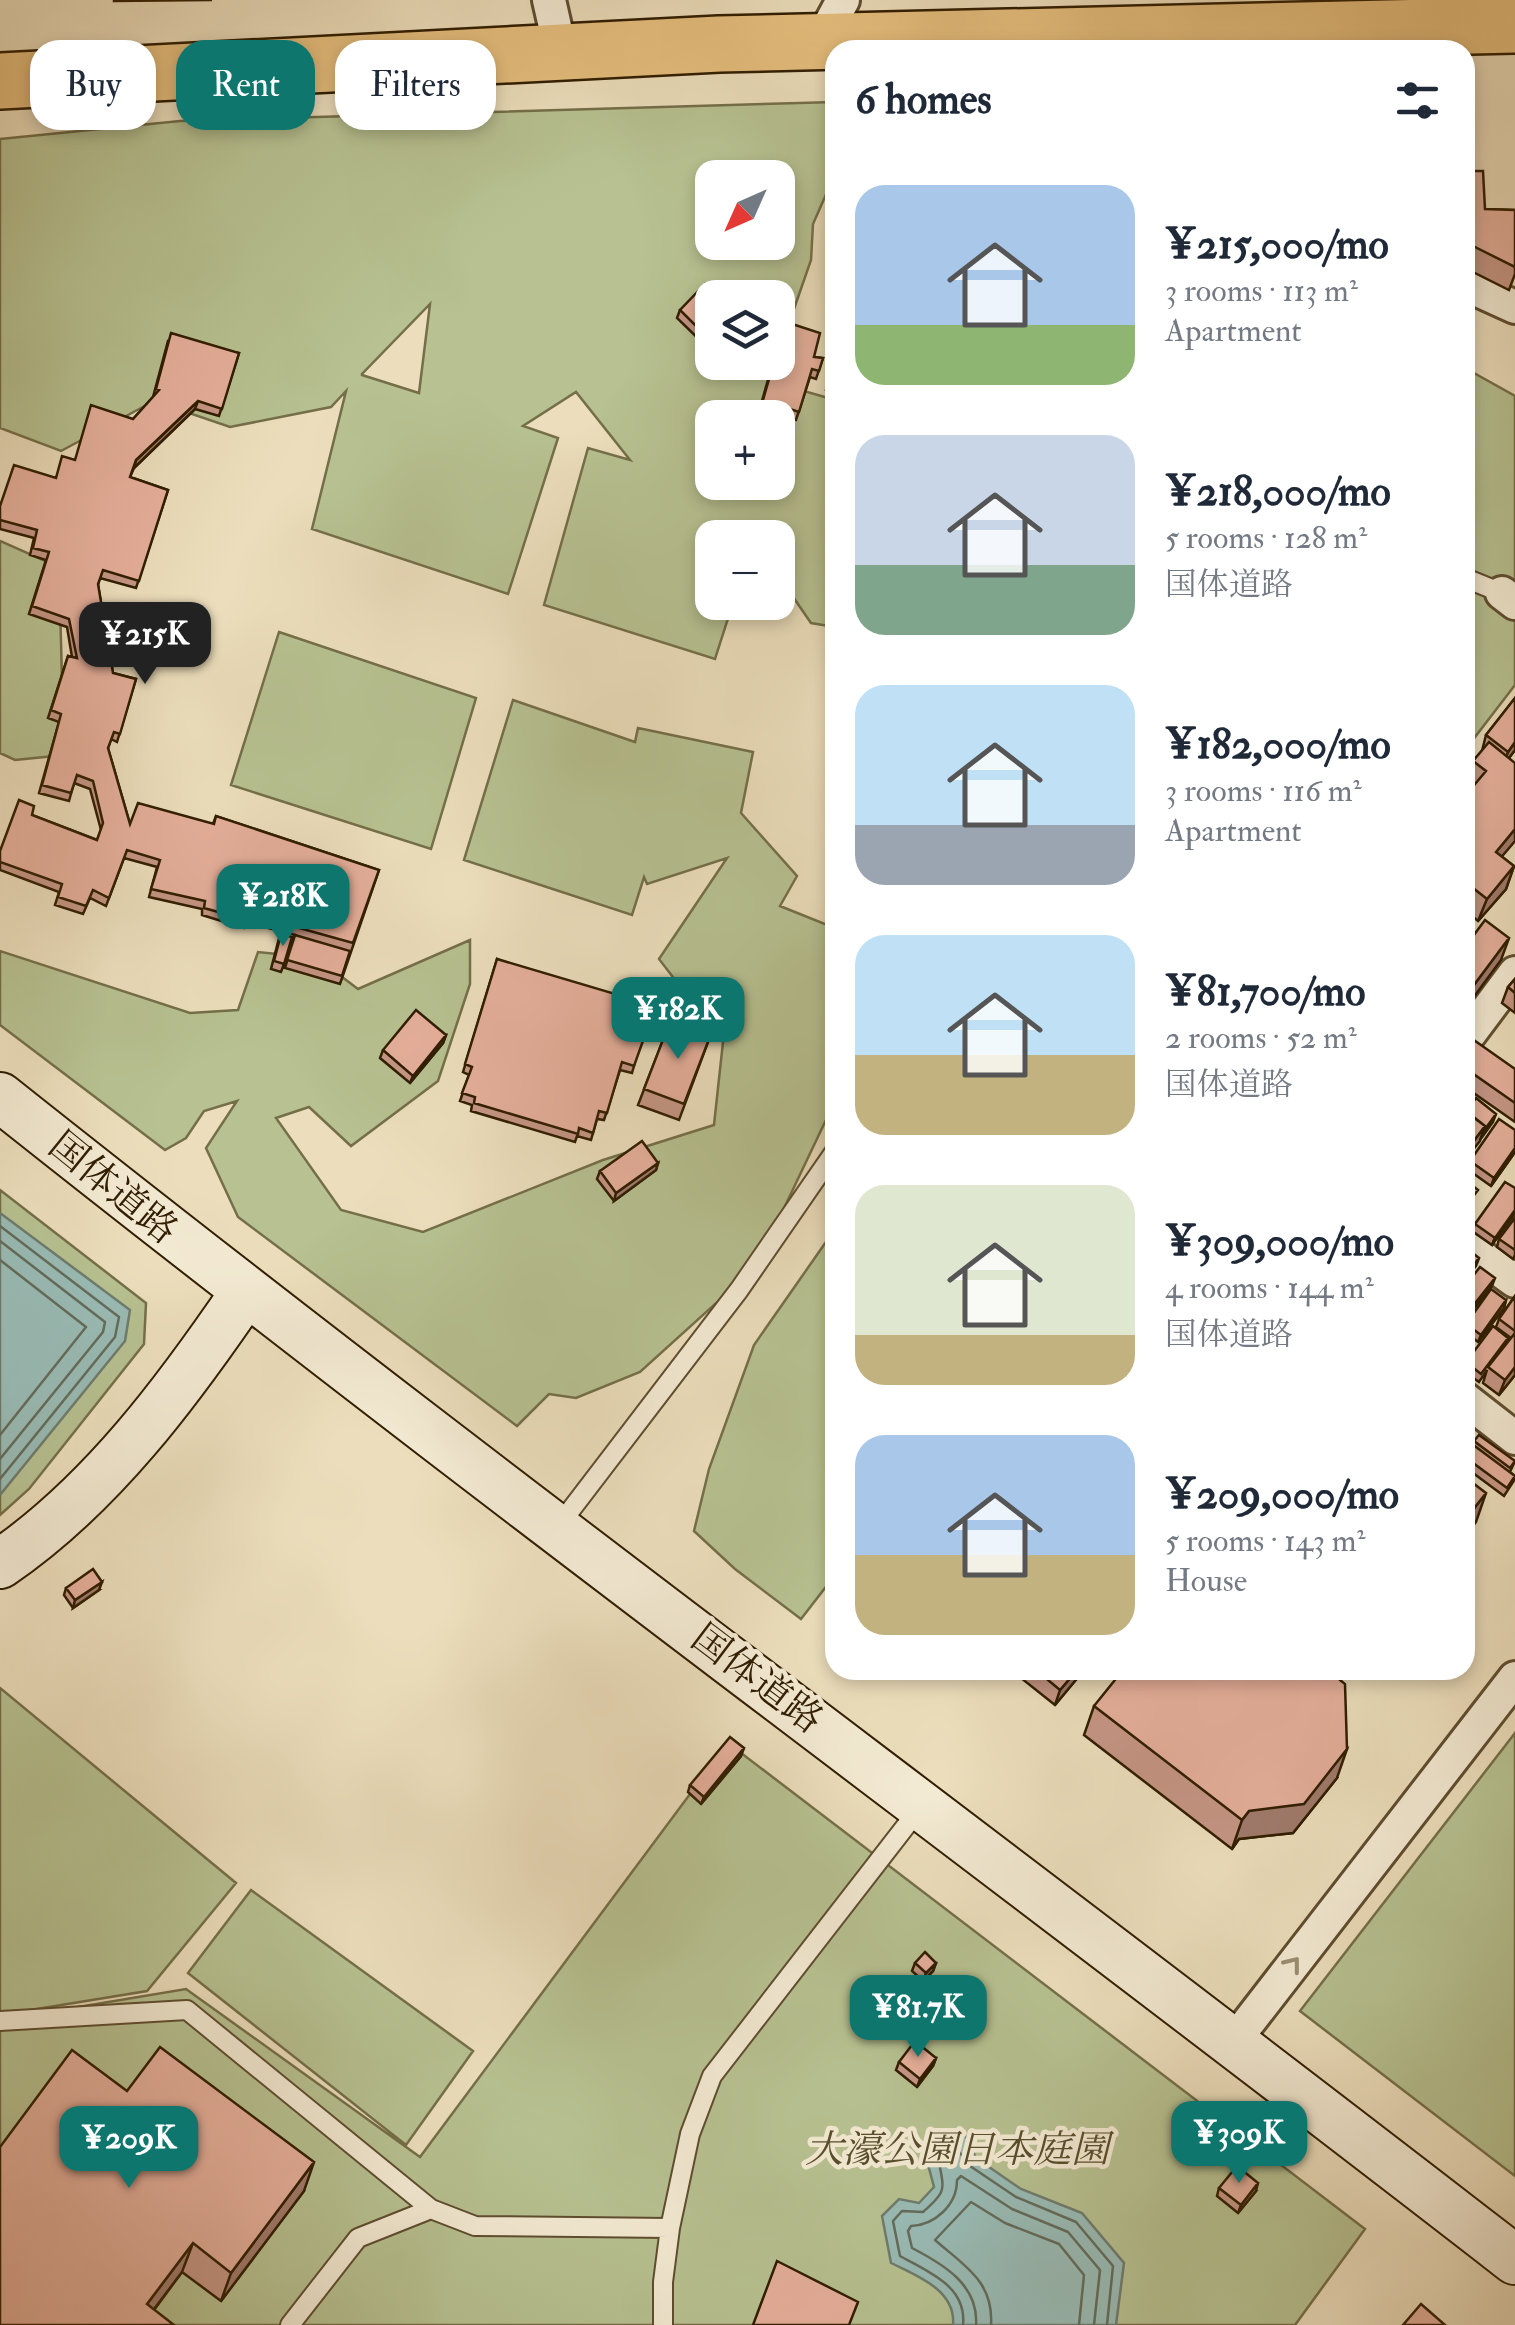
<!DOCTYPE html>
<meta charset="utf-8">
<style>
body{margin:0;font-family:"IM FELL Double Pica","Noto Serif JP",serif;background:#f6f6f7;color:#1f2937;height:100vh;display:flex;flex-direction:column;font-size:38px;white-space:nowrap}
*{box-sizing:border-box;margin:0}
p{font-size:32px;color:#747a83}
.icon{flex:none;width:55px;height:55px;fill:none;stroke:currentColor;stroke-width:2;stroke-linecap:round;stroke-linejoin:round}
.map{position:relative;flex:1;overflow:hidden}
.drawer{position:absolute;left:825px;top:40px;width:650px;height:1640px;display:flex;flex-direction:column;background:#fff;border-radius:30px;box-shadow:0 5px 15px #0003}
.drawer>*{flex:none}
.top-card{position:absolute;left:30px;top:40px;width:645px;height:90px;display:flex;gap:20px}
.needle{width:65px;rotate:225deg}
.buttons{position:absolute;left:695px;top:160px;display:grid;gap:20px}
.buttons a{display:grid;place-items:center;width:100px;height:100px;border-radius:20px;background:#fff;box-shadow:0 5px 15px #0003;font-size:50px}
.price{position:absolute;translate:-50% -85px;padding:0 22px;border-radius:20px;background:#0f766e;color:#fff;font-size:32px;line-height:65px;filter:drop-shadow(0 2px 5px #0008)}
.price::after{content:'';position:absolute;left:50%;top:60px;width:30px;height:22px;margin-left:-15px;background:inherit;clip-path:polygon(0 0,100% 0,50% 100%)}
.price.current{background:#222;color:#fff}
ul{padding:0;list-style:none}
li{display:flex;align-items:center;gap:30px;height:250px;padding:0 30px}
li span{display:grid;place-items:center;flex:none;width:280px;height:200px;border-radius:30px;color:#555}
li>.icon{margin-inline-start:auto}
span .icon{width:120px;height:120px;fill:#fffc;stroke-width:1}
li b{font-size:42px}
h2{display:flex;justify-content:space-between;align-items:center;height:120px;padding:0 30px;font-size:42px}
.chip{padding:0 35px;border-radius:30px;background:#fff;box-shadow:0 5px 15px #0003;font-size:35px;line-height:90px}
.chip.current{background:#0f766e;color:#fff}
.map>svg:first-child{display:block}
.green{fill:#b7c191;stroke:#746f49;stroke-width:2.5;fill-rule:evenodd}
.water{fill:#99bbb5;stroke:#6f7c6d;stroke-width:2.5}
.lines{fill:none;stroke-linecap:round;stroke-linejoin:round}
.shore{stroke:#646c5b;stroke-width:2.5}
.lane-casing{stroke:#5f4d30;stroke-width:22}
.street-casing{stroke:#5f4d30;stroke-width:38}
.secondary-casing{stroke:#301d01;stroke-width:52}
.highway-casing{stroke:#301d01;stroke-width:60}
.lane{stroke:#f3ead3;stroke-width:18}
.street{stroke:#f3ead3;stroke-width:32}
.secondary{stroke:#f3ead3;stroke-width:48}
.highway{stroke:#e6bf7e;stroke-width:55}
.wall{fill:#c59685;stroke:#301d01;stroke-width:2.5}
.shaded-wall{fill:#a07a6c;stroke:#301d01;stroke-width:2.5}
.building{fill:#e5af9b;stroke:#301d01;stroke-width:2.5}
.oneway{stroke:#9b8e74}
.labels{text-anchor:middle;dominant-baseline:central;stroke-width:9;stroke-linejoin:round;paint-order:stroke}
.street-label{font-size:38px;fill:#301d01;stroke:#f3ead3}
.park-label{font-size:38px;font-style:italic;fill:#584e2c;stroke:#f3ead3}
</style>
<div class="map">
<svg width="1515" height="2325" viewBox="0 0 1515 2325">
<rect width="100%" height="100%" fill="#ecdebc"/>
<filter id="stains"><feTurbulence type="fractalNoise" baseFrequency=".002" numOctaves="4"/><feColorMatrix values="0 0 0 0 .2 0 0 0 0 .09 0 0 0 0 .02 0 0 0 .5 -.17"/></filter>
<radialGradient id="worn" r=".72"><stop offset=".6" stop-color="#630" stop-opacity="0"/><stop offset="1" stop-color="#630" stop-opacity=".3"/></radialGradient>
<path class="green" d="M835 102V174L813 224 811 260 778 355V298H712V362L775 363 769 381 835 400V627L811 623 778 575V538H712V602L733 603 715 659 544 605 588 448 630 460 576 392 523 426 558 438 508 594 312 529 346 391 331 407 230 427 154 401 61 451 0 428V139L180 121ZM712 178H778V242H712ZM430 304 419 393 362 375V374ZM712 418H778V482H712Z
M1465 368 1515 396V685L1465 750Z
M0 541 59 567 64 755 15 760 0 753Z
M279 632 476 698 431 849 231 785Z
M513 700 635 742 638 728 753 752 741 813 797 876 780 906 835 928V1101L756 1267 640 1372 576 1398 549 1394 517 1426 238 1217 206 1148 237 1101 204 1111 186 1138 165 1150 0 1025V951L190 1013 238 1010 258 952 317 958 358 989 470 940V984L438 1081 351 1146 309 1107 276 1118 341 1210 423 1232 603 1160 714 1125 723 1042 659 959 727 858 647 884 644 877 632 915 464 860Z
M0 1190 146 1303 144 1344 29 1489 0 1515Z
M835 1229V1575L801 1619 735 1569 694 1531 709 1469 754 1345Z
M0 1688 236 1883 147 1991 0 2015Z
M1515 1733V2176L1300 2011Z
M728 1743 1365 2229 1295 2325H0V2020L186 1989 420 2157Z
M251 1890 473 2051 406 2145 188 1973Z"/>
<path class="water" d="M0 1213 130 1310 125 1341 0 1495Z
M964 2132 976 2158 1021 2189 1082 2213 1124 2263 1116 2325H953C956 2290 917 2276 891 2263L882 2216 899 2199 919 2203 934 2187 926 2157Z"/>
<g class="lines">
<path class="shore" d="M0 1226 119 1317 115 1337 0 1479
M0 1241 105 1322 103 1332 0 1459
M0 1260 86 1327 0 1435
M963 2325C967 2286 928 2272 900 2256L893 2221 902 2211 923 2212C947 2191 944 2190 939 2162L957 2149 970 2166 1016 2197 1076 2222 1113 2266 1107 2325
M976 2325C979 2285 943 2264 912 2248L908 2231 911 2226C935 2225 957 2205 957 2180L961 2176 1012 2209 1068 2232 1100 2270 1094 2325
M991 2325C994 2281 963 2265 935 2240L971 2202 1005 2223 1059 2244 1084 2275 1079 2325"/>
<g class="lane-casing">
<path id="lane" d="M1465 578 1502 593
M557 1528 739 1290 835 1151
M0 2021 187 2010 431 2209 475 2226 670 2228
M290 2325 358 2238 431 2209
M663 2325V2282L670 2228 690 2134 712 2076 919 1809"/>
</g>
<g class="street-casing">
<path id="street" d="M549 0 561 53
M821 41 843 0
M1471 287 1515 307
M1502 593 1515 603
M1465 1040 1515 973
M1465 1245 1515 1281
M1465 1399 1515 1438
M1234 2041 1515 1678"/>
</g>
<g class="secondary-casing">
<path id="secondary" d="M0 1097C498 1493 1012 1869 1515 2260
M0 1564C101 1495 178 1391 246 1291"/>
</g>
<g class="highway-casing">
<path id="highway" d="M0 81 719 44 1515 25"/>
</g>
<use href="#lane" class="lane"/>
<use href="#street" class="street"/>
<use href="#secondary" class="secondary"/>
<use href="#highway" class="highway"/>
</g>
<path class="wall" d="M1465 171 1485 209 1515 210V274L1509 290 1465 268Z
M712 298V352L677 318 680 310Z
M168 341 239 353 219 416 195 409 134 468 130 477 168 490 136 588 100 578 98 585 113 673 136 679 117 742 111 739 108 748 130 824H213L216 816 379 870 340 984 285 968 295 935 246 922 244 928 202 915V909L149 897 157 867 124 858 106 906 90 898 83 914 55 905 59 892 0 870V851L32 815 97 840 101 830 90 789 74 783 69 801 39 793 59 722 48 718 68 656 72 657 67 627 29 614 46 560 30 555 34 538 0 529V506L55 478 74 460 133 419 153 397Z
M814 357 823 358 816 379 810 377 796 420 760 408 773 362Z
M835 360V393L826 390Z
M1515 698V750L1509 758 1502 857 1514 866 1506 889 1478 921 1465 910 1471 788 1465 783 1473 761 1482 751 1486 735Z
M278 942 284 964 281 972 271 969Z
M497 959 634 1017 640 1035 634 1066 632 1073 620 1070 604 1120 597 1119 591 1140 577 1136 575 1142 471 1111 472 1105 460 1101 469 1075 463 1072Z
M1515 979V1013L1502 1003 1508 987Z
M671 1019 711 1034 679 1120 638 1105Z
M446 1035 443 1043 410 1083 380 1058 383 1050Z
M1465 1046 1515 1069V1122L1465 1087Z
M1515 1130V1152L1491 1186 1467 1169 1470 1161Z
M658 1163 656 1170 614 1201 597 1179 600 1171Z
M1515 1188 1492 1245 1472 1231 1475 1224Z
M1515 1218V1255L1513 1259 1497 1247 1499 1239Z
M1515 1296V1375L1499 1395 1483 1383 1487 1370 1479 1382 1465 1372V1365L1466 1362 1506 1345 1511 1338 1496 1327 1499 1319Z
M1506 1300 1504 1308 1478 1342 1465 1332 1466 1324Z
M1474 1441 1515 1461 1510 1472 1515 1476V1479L1504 1496 1465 1467V1454Z
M66 1588 99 1590 73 1608 64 1595Z
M1011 1670H1084L1055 1705Z
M1094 1706 1337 1778 1293 1833 1239 1839 1232 1849 1084 1735Z
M741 1756 701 1804 688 1792 690 1785Z
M915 1963H936L933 1971 923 1981 912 1971Z
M936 2058 933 2066 917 2087 896 2070 899 2062Z
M127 2091 304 2191 221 2301 182 2272 154 2310 0 2325Z
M1219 2188 1256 2191 1238 2213 1217 2196Z"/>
<path class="shaded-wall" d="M114 0H212L114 1Z
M198 401 195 409 134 468 136 460Z
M1515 742V750L1502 767 1508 752Z
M1515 829V841L1487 874 1496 852Z
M1514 866 1506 889 1478 921 1487 899Z
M1473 888 1465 910V897Z
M1509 938 1501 960 1465 1009V997Z
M446 1035 443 1043 410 1083 413 1076Z
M1496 1114 1493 1122 1480 1140 1483 1132Z
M1485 1126 1480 1141 1465 1160 1467 1150Z
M1515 1148V1152L1491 1186 1494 1178Z
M658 1163 656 1170 614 1201 616 1193Z
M1515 1210V1214L1492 1245 1495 1238Z
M1479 1258 1476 1266 1465 1280V1276Z
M1495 1278 1492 1286 1465 1320V1316Z
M1506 1300 1504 1308 1478 1342 1481 1335Z
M1515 1367V1375L1499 1395 1505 1380Z
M1486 1493 1476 1522 1465 1536V1520Z
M102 1582 99 1590 73 1608 75 1600Z
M1077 1670H1084L1055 1705 1060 1690Z
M744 1748 741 1756 701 1804 704 1797Z
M1347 1749 1337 1778 1293 1833 1239 1839 1232 1849 1242 1820 1249 1811Z
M936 1963 933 1971 923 1981 926 1973Z
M936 2058 933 2066 917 2087 920 2079Z
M314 2162 304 2191 221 2301 231 2273Z
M1258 2183 1256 2191 1238 2213 1241 2205Z
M193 2243 182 2272 142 2325 147 2304Z"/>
<path class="building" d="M1465 171H1483L1485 209 1515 210V267L1465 242Z
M705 284 718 298H712V342L680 310Z
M786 322 820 333 814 357 823 358 819 371 812 369 799 412 763 400 774 362H778V350Z
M171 333 239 353 222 409 198 401 136 460 130 477 168 490 139 581 103 570 98 584 113 673 136 679 120 734 114 732 108 748 130 824 138 803 214 824 216 816 379 870 353 943 249 914 247 920 204 908 205 901 151 889 160 860 127 850 109 898 93 890 86 906 58 897 62 884 0 862V851L19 800 34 806 32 815 97 840 103 823 93 781 77 775 71 793 42 785 61 714 51 710 68 656 77 658 69 619 32 606 49 552 33 548 37 530 0 520V506L14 465 56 478 62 456 75 460 91 405 133 419 159 390 156 389Z
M1515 698V742L1508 752 1486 735Z
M1489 742 1515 763V829L1496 852 1514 866 1487 899 1473 888 1465 897V796L1486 771 1473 761Z
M1485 920 1509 938 1465 997V947Z
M281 934 292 937 284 964 274 961Z
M295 935 350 951 342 976 287 960Z
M497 959 639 1001 634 1017 644 1020 640 1035 644 1038 634 1066 622 1062 607 1113 599 1111 593 1133 579 1128 578 1134 474 1103 475 1097 462 1093 472 1067 465 1064Z
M1515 979V993L1508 987Z
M416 1010 446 1035 413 1076 383 1050Z
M671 1019 711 1034 684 1104 644 1089Z
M1471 1038 1515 1069V1103L1465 1068V1046Z
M1476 1098 1496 1114 1483 1132 1485 1126 1466 1111Z
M1465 1111 1485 1126 1467 1150 1465 1149Z
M1499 1119 1515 1130V1148L1494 1178 1470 1161Z
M642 1141 658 1163 616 1193 600 1171Z
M1465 1180 1478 1190 1465 1207Z
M1505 1182 1515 1188V1210L1495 1238 1475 1224Z
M1515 1218V1250L1499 1239Z
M1465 1247 1479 1258 1465 1276Z
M1480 1267 1495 1278 1465 1316V1286Z
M1491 1289 1506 1300 1481 1335 1466 1324Z
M1515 1296V1331L1499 1319Z
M1493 1326 1508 1338 1481 1374 1466 1362Z
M1515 1333V1367L1505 1380 1488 1367Z
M1465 1423 1474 1430 1468 1438 1465 1436Z
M1479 1435 1515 1461 1510 1468 1474 1441Z
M1472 1444 1515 1476 1507 1488 1465 1457V1454Z
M1465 1477 1486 1493 1465 1520Z
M93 1569 102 1582 75 1600 66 1588Z
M1036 1670H1077L1060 1690Z
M1123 1670H1328L1345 1684 1347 1749 1304 1804 1249 1811 1242 1820 1094 1706Z
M730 1737 744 1748 704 1797 690 1785Z
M925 1952 936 1963 926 1973 915 1963Z
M915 2041 936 2058 920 2079 899 2062Z
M160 2047 314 2162 231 2273 193 2243 147 2304 174 2325H0V2147L72 2050 127 2091Z
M1237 2166 1258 2183 1241 2205 1219 2188Z
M777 2261 858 2302 849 2325H753Z
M1421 2304 1445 2325H1403Z"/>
<defs><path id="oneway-chevron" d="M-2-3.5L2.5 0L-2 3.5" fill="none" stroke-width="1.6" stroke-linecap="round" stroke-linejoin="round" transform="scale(2.5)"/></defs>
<use class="oneway" href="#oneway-chevron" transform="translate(1293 1964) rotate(-52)"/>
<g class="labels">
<g class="street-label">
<text transform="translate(113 1188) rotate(39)">国体道路</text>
<text transform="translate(757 1679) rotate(37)">国体道路</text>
</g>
<g class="park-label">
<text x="957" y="2150">大濠公園日本庭園</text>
</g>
</g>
<rect width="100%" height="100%" filter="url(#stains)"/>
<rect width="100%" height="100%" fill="url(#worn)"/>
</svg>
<div class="buttons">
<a><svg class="needle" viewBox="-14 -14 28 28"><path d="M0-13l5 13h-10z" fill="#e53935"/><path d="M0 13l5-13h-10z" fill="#747a83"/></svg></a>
<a><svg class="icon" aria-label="layers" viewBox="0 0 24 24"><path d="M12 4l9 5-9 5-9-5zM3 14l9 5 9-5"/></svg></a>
<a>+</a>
<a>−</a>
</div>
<b class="price current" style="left:145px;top:687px">¥215K</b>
<b class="price" style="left:283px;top:949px">¥218K</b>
<b class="price" style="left:678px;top:1062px">¥182K</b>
<b class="price" style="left:918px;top:2060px">¥81.7K</b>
<b class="price" style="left:1239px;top:2186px">¥309K</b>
<b class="price" style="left:129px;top:2191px">¥209K</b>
<div class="top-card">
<a class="chip">Buy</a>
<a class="chip current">Rent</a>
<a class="chip">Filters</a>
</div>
<section class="drawer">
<h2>6 homes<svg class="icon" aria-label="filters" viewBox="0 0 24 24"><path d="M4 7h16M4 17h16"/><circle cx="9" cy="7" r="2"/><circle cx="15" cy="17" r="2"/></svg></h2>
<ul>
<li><span style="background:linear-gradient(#a9c7e8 70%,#8fb573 0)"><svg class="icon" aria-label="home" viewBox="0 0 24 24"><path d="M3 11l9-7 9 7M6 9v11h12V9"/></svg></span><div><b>¥215,000/mo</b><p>3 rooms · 113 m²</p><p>Apartment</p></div></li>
<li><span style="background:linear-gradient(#c9d6e8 65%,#7fa58c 0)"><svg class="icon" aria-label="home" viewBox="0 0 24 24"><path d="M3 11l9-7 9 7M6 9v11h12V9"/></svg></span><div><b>¥218,000/mo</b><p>5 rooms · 128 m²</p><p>国体道路</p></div></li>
<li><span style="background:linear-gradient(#bfe0f5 70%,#9aa5b1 0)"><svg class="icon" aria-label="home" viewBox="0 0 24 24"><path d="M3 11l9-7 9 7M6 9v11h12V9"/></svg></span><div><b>¥182,000/mo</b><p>3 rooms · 116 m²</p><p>Apartment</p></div></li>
<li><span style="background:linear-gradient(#bfe0f5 60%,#c2b280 0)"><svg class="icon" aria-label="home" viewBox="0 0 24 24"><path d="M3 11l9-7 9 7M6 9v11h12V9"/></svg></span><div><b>¥81,700/mo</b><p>2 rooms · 52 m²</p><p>国体道路</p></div></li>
<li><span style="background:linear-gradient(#dfe7d0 75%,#c2b280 0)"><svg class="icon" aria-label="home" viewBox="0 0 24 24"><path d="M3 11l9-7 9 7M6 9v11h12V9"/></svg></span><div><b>¥309,000/mo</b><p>4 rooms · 144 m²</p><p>国体道路</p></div></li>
<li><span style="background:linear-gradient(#a9c7e8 60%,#c2b280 0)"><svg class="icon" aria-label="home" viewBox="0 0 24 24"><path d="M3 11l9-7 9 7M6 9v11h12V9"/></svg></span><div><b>¥209,000/mo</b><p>5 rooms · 143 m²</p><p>House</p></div></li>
</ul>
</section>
</div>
